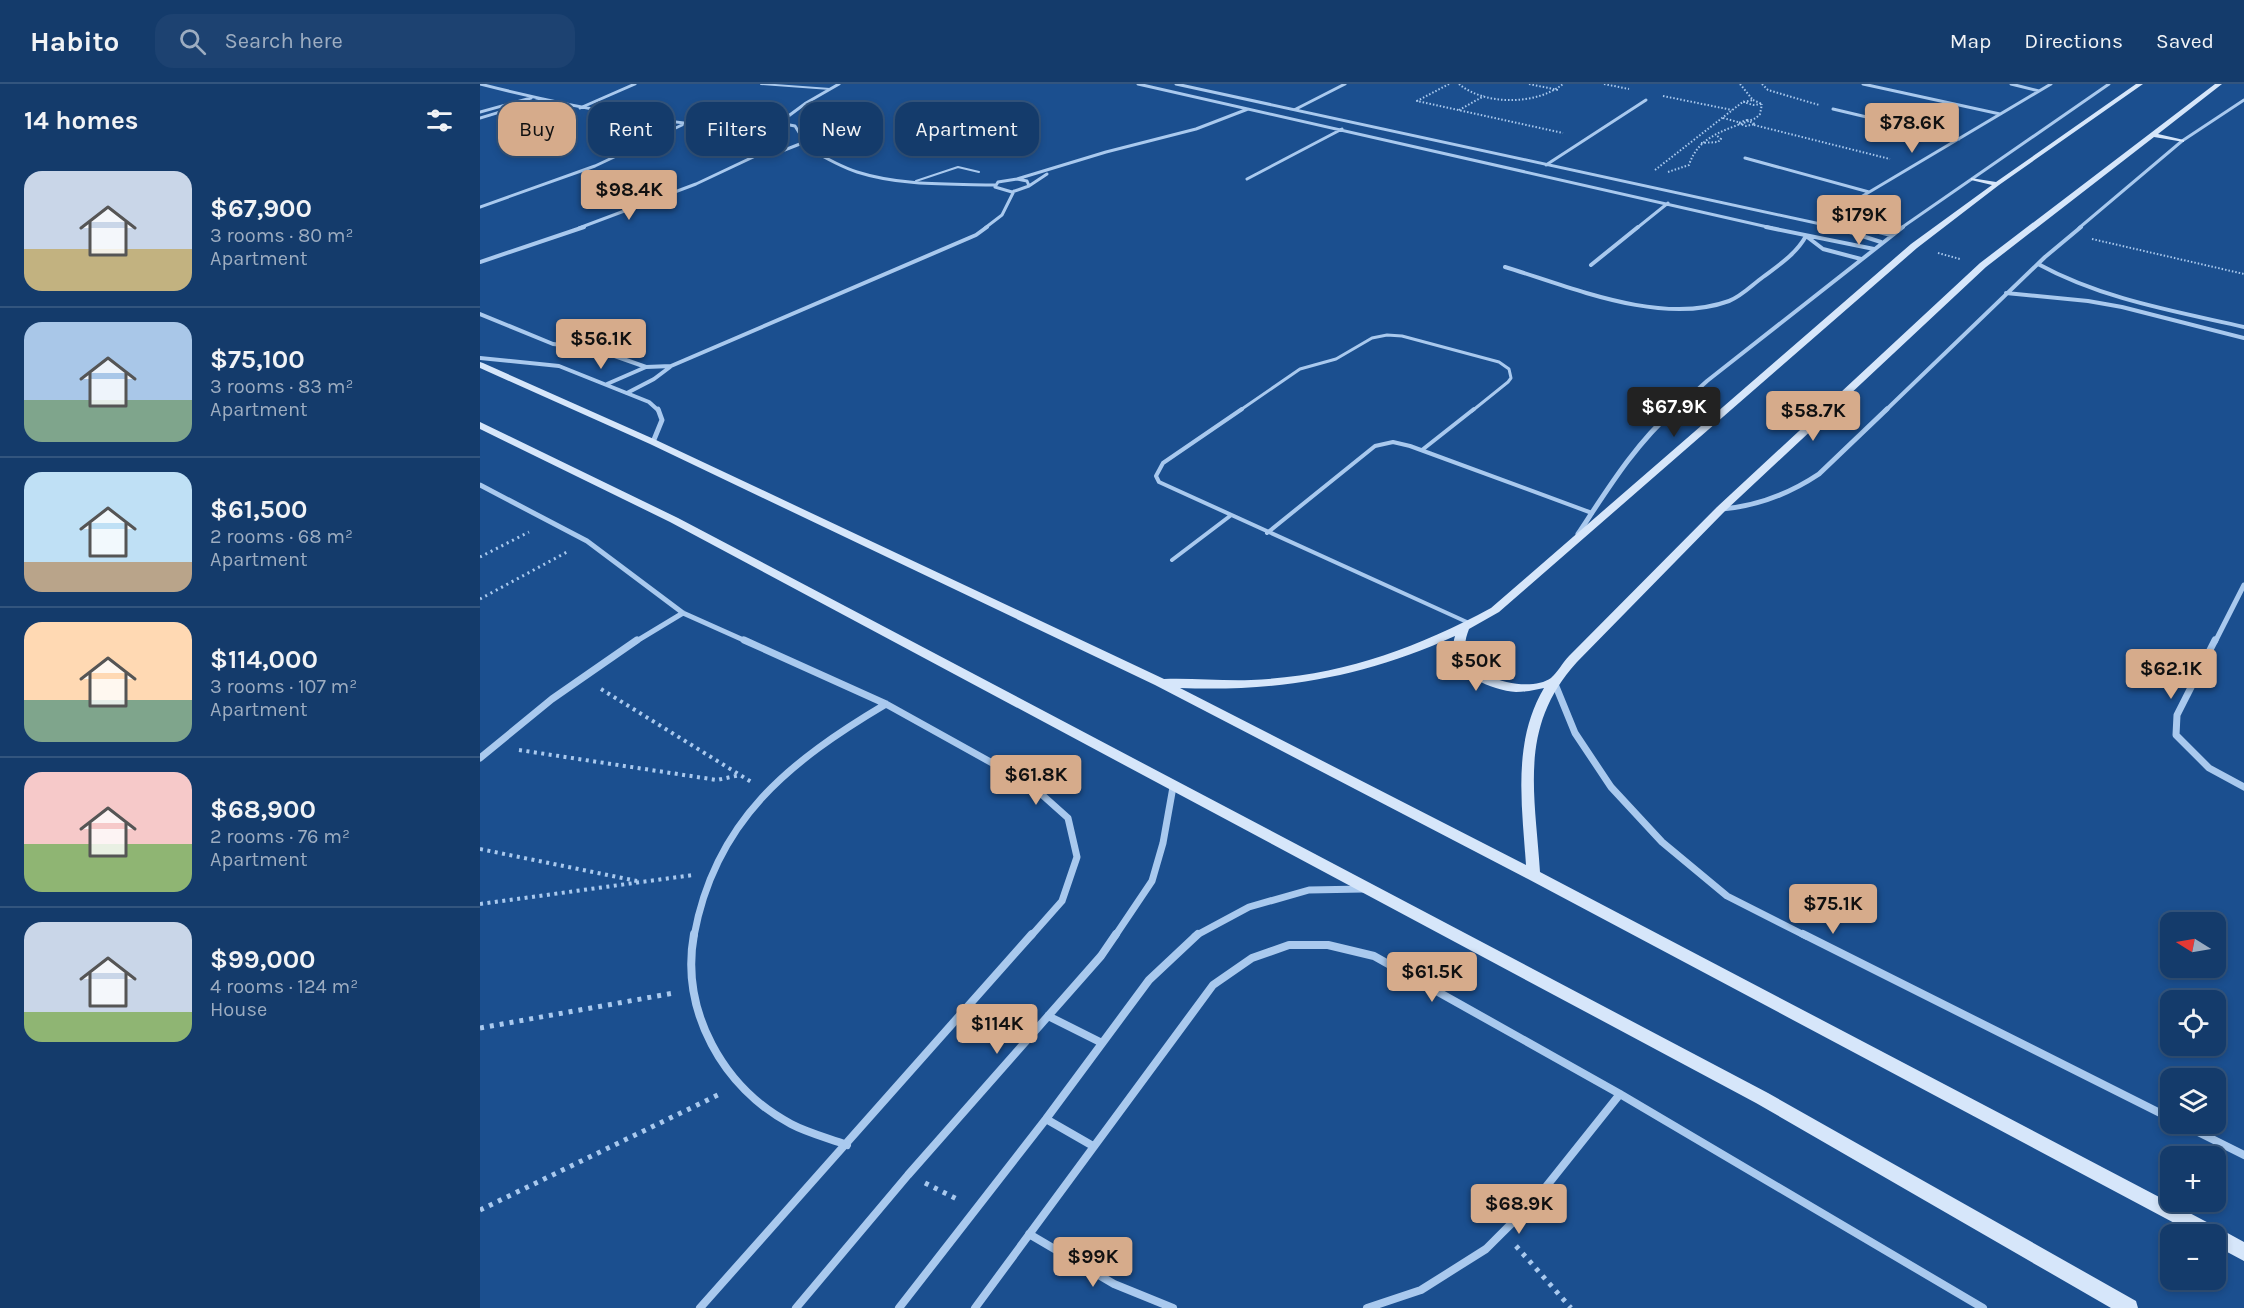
<!DOCTYPE html>
<meta charset="utf-8">
<style>
body{margin:0;font-family:Karla,sans-serif;background:#1d4271;color:#f1f3f6;height:100vh;display:flex;flex-direction:column;font-size:22px;white-space:nowrap}
*{box-sizing:border-box;margin:0}
p{font-size:20px;color:#9dadc1}
.icon{flex:none;width:33px;height:33px;fill:none;stroke:currentColor;stroke-width:2;stroke-linecap:round;stroke-linejoin:round}
.map{position:relative;flex:1;overflow:hidden}
.side{display:flex;flex-direction:column;background:#143b6b;width:480px}
.side>*{flex:none}
.hud{position:absolute;left:18px;top:18px;width:570px;height:54px;display:flex;gap:12px}
.needle{width:39px;rotate:281deg}
.buttons{position:absolute;left:1680px;top:828px;display:grid;gap:12px}
.buttons a{display:grid;place-items:center;width:66px;height:66px;border-radius:12px;background:#143b6b;box-shadow:0 3px 9px #0003,0 0 0 2px #33557e;font-size:30px}
.price{position:absolute;translate:-50% -51px;padding:0 14px;border-radius:6px;background:#d6ab8b;color:#111;font-size:20px;line-height:39px;filter:drop-shadow(0 2px 3px #0008)}
.price::after{content:'';position:absolute;left:50%;top:36px;width:18px;height:14px;margin-left:-9px;background:inherit;clip-path:polygon(0 0,100% 0,50% 100%)}
.price.on{background:#222;color:#fff}
ul{padding:0;list-style:none}
li{display:flex;align-items:center;gap:18px;height:150px;padding:0 24px}
li+li{border-top:2px solid #33557e}
li span{display:grid;place-items:center;flex:none;width:168px;height:120px;border-radius:18px;color:#555}
li>.icon{margin-inline-start:auto}
span .icon{width:72px;height:72px;fill:#fffc;stroke-width:1}
li b{font-size:26px}
h2{display:flex;justify-content:space-between;align-items:center;height:72px;padding:0 24px;font-size:26px}
.pill{padding:0 21px;border-radius:18px;background:#143b6b;box-shadow:0 3px 9px #0003,0 0 0 2px #33557e;font-size:21px;line-height:54px}
.pill.on{background:#d6ab8b;color:#111}
header{display:flex;align-items:center;gap:36px;box-sizing:border-box;height:84px;padding:0 30px;background:#143b6b;border-bottom:2px solid #33557e}
header strong{font-size:28px}
nav{display:flex;gap:33px;margin-inline-start:auto;font-size:21px}
.search{width:420px;height:54px;background:#1d4271;display:flex;align-items:center;gap:15px;box-sizing:border-box;padding:0 21px;border-radius:18px;color:#9dadc1;font-size:22px}
main{display:flex;flex:1;min-height:0}
.map>svg:first-child{display:block}
.lines{fill:none;stroke-linecap:round;stroke-linejoin:round}
.path-far3{stroke:#a9c9ee;stroke-width:2;stroke-dasharray:1.5 2;stroke-linecap:butt}
.path-far2{stroke:#a9c9ee;stroke-width:3;stroke-dasharray:2 4;stroke-linecap:butt}
.path-far1{stroke:#a9c9ee;stroke-width:4;stroke-dasharray:3 4.5;stroke-linecap:butt}
.path{stroke:#a9c9ee;stroke-width:5;stroke-dasharray:4 6;stroke-linecap:butt}
.service-far2{stroke:#a9c9ee;stroke-width:2}
.service-far1{stroke:#a9c9ee;stroke-width:3}
.service{stroke:#a9c9ee;stroke-width:4}
.minor-far4{stroke:#a9c9ee;stroke-width:3}
.minor-far3{stroke:#a9c9ee;stroke-width:4}
.minor-far2{stroke:#a9c9ee;stroke-width:5}
.minor-far1{stroke:#a9c9ee;stroke-width:7}
.minor{stroke:#a9c9ee;stroke-width:8}
.secondary{fill:#d6e6fa;fill-rule:evenodd}
</style>
<header>
<strong>Habito</strong>
<div class="search"><svg class="icon" aria-label="search" viewBox="0 0 24 24"><circle cx="10" cy="10" r="6"/><path d="M15 15l6 6"/></svg>Search here</div>
<nav><a>Map</a><a>Directions</a><a>Saved</a></nav>
</header>
<main>
<section class="side">
<h2>14 homes<svg class="icon" aria-label="filters" viewBox="0 0 24 24"><path d="M4 7h16M4 17h16"/><circle cx="9" cy="7" r="2"/><circle cx="15" cy="17" r="2"/></svg></h2>
<ul>
<li><span style="background:linear-gradient(#c9d6e8 65%,#c2b280 0)"><svg class="icon" aria-label="home" viewBox="0 0 24 24"><path d="M3 11l9-7 9 7M6 9v11h12V9"/></svg></span><div><b>$67,900</b><p>3 rooms · 80 m²</p><p>Apartment</p></div></li>
<li><span style="background:linear-gradient(#a9c7e8 65%,#7fa58c 0)"><svg class="icon" aria-label="home" viewBox="0 0 24 24"><path d="M3 11l9-7 9 7M6 9v11h12V9"/></svg></span><div><b>$75,100</b><p>3 rooms · 83 m²</p><p>Apartment</p></div></li>
<li><span style="background:linear-gradient(#bfe0f5 75%,#b9a48a 0)"><svg class="icon" aria-label="home" viewBox="0 0 24 24"><path d="M3 11l9-7 9 7M6 9v11h12V9"/></svg></span><div><b>$61,500</b><p>2 rooms · 68 m²</p><p>Apartment</p></div></li>
<li><span style="background:linear-gradient(#ffd9b3 65%,#7fa58c 0)"><svg class="icon" aria-label="home" viewBox="0 0 24 24"><path d="M3 11l9-7 9 7M6 9v11h12V9"/></svg></span><div><b>$114,000</b><p>3 rooms · 107 m²</p><p>Apartment</p></div></li>
<li><span style="background:linear-gradient(#f6c9c9 60%,#8fb573 0)"><svg class="icon" aria-label="home" viewBox="0 0 24 24"><path d="M3 11l9-7 9 7M6 9v11h12V9"/></svg></span><div><b>$68,900</b><p>2 rooms · 76 m²</p><p>Apartment</p></div></li>
<li><span style="background:linear-gradient(#c9d6e8 75%,#8fb573 0)"><svg class="icon" aria-label="home" viewBox="0 0 24 24"><path d="M3 11l9-7 9 7M6 9v11h12V9"/></svg></span><div><b>$99,000</b><p>4 rooms · 124 m²</p><p>House</p></div></li>
</ul>
</section>
<div class="map">
<svg width="1764" height="1224" viewBox="0 0 1764 1224">
<rect width="100%" height="100%" fill="#1b4f8f"/>
<g class="lines">
<path class="path-far3" d="M969 0 937 17 1083 49
M979 0C1005 22 1057 21 1083 0
M1049 0 1078 6
M1124 0 1149 5
M1260 0 1273 16
M1282 0 1288 6 1339 21
M1183 12 1252 26
M1273 16 1282 20 1273 21 1264 18Z
M979 26 1004 12
M1243 34 1258 38
M1267 36 1275 40 1266 42 1258 39Z
M1274 41 1410 75
M1221 59 1238 58 1241 55 1236 51
M1175 86 1264 17
M1188 88 1209 81C1219 50 1248 46 1276 34L1280 30 1282 20
M1612 155 1764 190
M1458 169 1480 175"/>
<path class="path-far2" d="M0 473 49 448
M0 515 87 468"/>
<path class="path-far1" d="M121 605 273 699
M39 666 237 696 260 691
M0 765 157 797
M0 820 213 791"/>
<path class="path" d="M0 944 194 909
M445 1099 479 1116
M0 1126 242 1009
M1036 1162 1091 1224"/>
<path class="service-far2" d="M281 0 350 5
M436 97 478 83 499 88"/>
<path class="service-far1" d="M759 327 820 285 856 275 892 254 907 251 922 252 1019 278 1029 285 1031 294 1028 298 992 327"/>
<path class="service" d="M762 325 683 379 676 392 679 398 989 539
M942 366 994 325
M787 449 895 362 913 358 930 362 1112 429
M692 476 750 432"/>
<path class="minor-far4" d="M0 0C90 23 180 40 273 45
M658 0 1292 144
M696 0 1359 144
M1383 0 1520 30
M1531 0 1559 7
M100 24 155 0
M816 25 865 0
M1353 25 1479 55
M0 28 51 14
M0 34 60 16
M299 39 315 42 325 58 302 67 278 64 279 58 271 50 273 45Z
M299 39 326 19 359 0
M323 61C340 71 358 82 377 88 421 102 469 100 515 101
M1265 74 1389 108
M1066 81 1166 16
M537 95 626 68 716 45 768 25
M537 95 547 97 549 102 532 108 515 103 518 98Z
M767 95 862 45
M549 102 567 90
M0 123 115 82 202 41
M99 144 216 100 286 67
M505 144 522 131 534 107
M1157 144 1188 119
M1385 144 1353 136 1349 132 1571 0
M1421 144 1629 0
M1599 144 1702 57 1764 16"/>
<path class="minor-far3" d="M1286 143 1394 165
M1354 143 1401 158
M1379 143 1411 151
M1326 152 1343 165 1381 175
M0 178 104 143
M1558 180C1622 215 1694 227 1764 243
M1111 181 1158 143
M1025 183C1091 203 1181 242 1249 217 1262 212 1272 201 1283 193 1299 181 1316 170 1326 152
M1526 209 1608 217 1642 223 1764 254
M0 230 73 260 112 264 166 283 191 282 496 151 507 143
M0 274 79 282 169 318 179 327
M127 300 166 283
M147 309 174 295 190 283
M1194 327 1227 297 1423 143
M1405 327 1565 173 1601 143"/>
<path class="minor-far2" d="M173 358 182 336 178 325
M0 401 107 457 203 529 268 558
M1242 425C1278 422 1309 410 1339 390L1407 325
M1098 450C1127 406 1155 360 1195 325
M155 558 203 529
M1735 558 1764 501"/>
<path class="minor-far1" d="M264 556 406 620 550 700 588 734 597 773 582 817 551 852
M1735 556 1697 631 1696 651 1729 684 1764 703
M1075 600 1095 649 1131 703 1182 758 1247 812 1326 852
M0 674 72 615 157 556
M214 852C235 736 310 677 406 620
M635 852 672 797 683 759 693 703
M715 852 769 823 829 806 883 805"/>
<path class="minor" d="M214 850C200 927 243 1004 311 1040 328 1049 348 1054 367 1061
M1323 850 1690 1034
M568 932 622 959
M566 1035 613 1062
M1702 1040 1764 1071
M549 1150 634 1200 693 1224
M220 1224 552 850
M316 1224 428 1091 621 872 636 850
M419 1224 566 1035 669 896 718 850
M495 1224 733 901 772 874 809 861H848L894 872 1140 1010 1503 1224
M887 1224 941 1206 1006 1165 1057 1114 1140 1010"/>
<path class="secondary" d="M1656 0H1663L1519 101 1437 164 1019 528 989 545C986 553 984 560 986 568 992 596 1050 609 1071 594 1077 589 1083 578 1089 572L1237 423 1500 179 1735 0H1742L1678 50 1704 56V58L1674 53 1506 183 1245 427 1097 578C1038 643 1055 708 1060 788L1742 1146 1764 1158V1177L1736 1162V1150H1715L1048 795 675 601 170 360 0 284V278L3 279 176 356 684 595C712 594 742 597 771 596 860 592 933 566 1011 524L1431 160 1512 101 1491 96V94L1516 98ZM975 552C964 587 1009 606 1036 608 1046 608 1055 606 1064 604 1032 658 1042 721 1046 781L700 604C798 608 885 593 975 552Z
M0 338 198 434 1288 1009 1656 1217 1658 1224H1631L1276 1019 190 438 0 345Z"/>
</g>
</svg>
<div class="buttons">
<a><svg class="needle" viewBox="-14 -14 28 28"><path d="M0-13l5 13h-10z" fill="#e53935"/><path d="M0 13l5-13h-10z" fill="#9dadc1"/></svg></a>
<a><svg class="icon" aria-label="locate" viewBox="0 0 24 24"><circle cx="12" cy="12" r="6"/><path d="M12 2v4M12 18v4M2 12h4M18 12h4"/></svg></a>
<a><svg class="icon" aria-label="layers" viewBox="0 0 24 24"><path d="M12 4l9 5-9 5-9-5zM3 14l9 5 9-5"/></svg></a>
<a>+</a>
<a>−</a>
</div>
<b class="price" style="left:1432px;top:70px">$78.6K</b>
<b class="price" style="left:149px;top:137px">$98.4K</b>
<b class="price" style="left:1379px;top:162px">$179K</b>
<b class="price" style="left:121px;top:286px">$56.1K</b>
<b class="price on" style="left:1194px;top:354px">$67.9K</b>
<b class="price" style="left:1333px;top:358px">$58.7K</b>
<b class="price" style="left:996px;top:608px">$50K</b>
<b class="price" style="left:1691px;top:616px">$62.1K</b>
<b class="price" style="left:556px;top:722px">$61.8K</b>
<b class="price" style="left:1353px;top:851px">$75.1K</b>
<b class="price" style="left:952px;top:919px">$61.5K</b>
<b class="price" style="left:517px;top:971px">$114K</b>
<b class="price" style="left:1039px;top:1151px">$68.9K</b>
<b class="price" style="left:613px;top:1204px">$99K</b>
<div class="hud">
<a class="pill on">Buy</a>
<a class="pill">Rent</a>
<a class="pill">Filters</a>
<a class="pill">New</a>
<a class="pill">Apartment</a>
</div>
</div>
</main>
